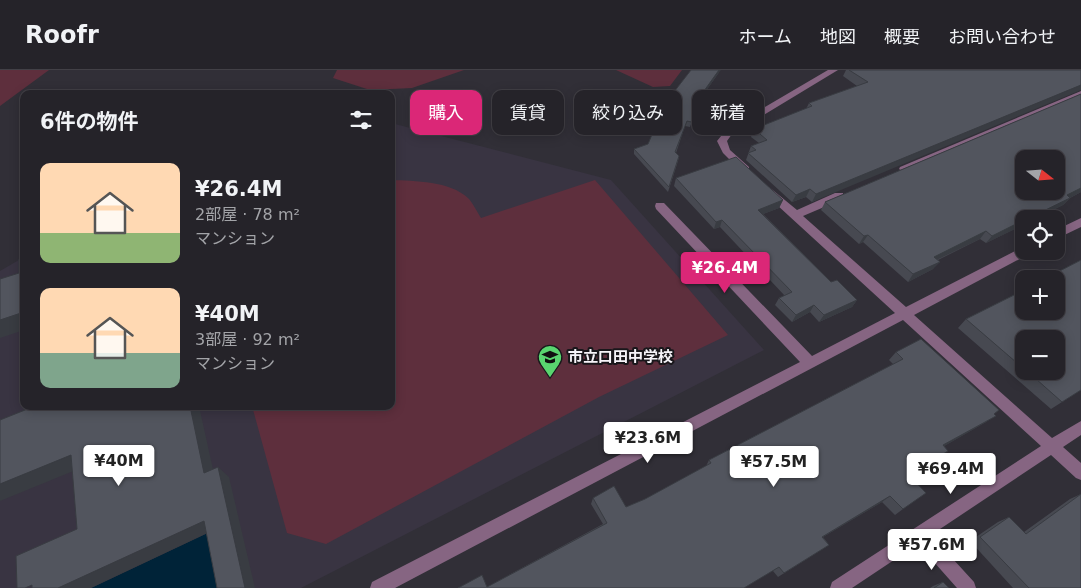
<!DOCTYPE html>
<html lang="ja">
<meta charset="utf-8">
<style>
body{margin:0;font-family:"DejaVu Sans","Noto Sans JP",sans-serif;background:#2d2b31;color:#f1f3f6;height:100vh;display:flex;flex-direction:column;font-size:19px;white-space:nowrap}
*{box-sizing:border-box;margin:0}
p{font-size:16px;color:#a3a4a8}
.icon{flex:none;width:28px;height:28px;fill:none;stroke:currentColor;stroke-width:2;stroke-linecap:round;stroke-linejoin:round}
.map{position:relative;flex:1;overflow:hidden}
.details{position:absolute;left:20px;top:20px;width:375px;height:320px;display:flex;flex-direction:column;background:#252329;border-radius:10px;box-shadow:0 2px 12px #0003,0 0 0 1px #424046}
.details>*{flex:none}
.hud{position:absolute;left:410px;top:20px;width:475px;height:45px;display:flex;gap:10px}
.needle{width:32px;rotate:107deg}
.fabs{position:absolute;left:1015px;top:80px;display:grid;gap:10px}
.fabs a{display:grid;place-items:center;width:50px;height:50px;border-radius:10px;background:#252329;box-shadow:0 2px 12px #0003,0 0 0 1px #424046;font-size:25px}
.price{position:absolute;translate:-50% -42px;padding:0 11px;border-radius:5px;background:#fff;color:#222;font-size:16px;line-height:32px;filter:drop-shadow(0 1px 2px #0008)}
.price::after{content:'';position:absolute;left:50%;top:30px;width:15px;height:11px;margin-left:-8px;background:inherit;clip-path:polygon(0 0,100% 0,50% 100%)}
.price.on{background:#db2777;color:#fff}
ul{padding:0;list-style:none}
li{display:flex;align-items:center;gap:15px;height:125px;padding:0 20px}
li span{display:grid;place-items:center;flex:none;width:140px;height:100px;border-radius:10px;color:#555}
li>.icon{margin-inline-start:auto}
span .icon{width:60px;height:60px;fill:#fffc;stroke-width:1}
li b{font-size:21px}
h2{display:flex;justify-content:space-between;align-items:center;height:60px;padding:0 20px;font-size:21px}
.chip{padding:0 18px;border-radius:10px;background:#252329;box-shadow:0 2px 12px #0003,0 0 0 1px #424046;font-size:18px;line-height:45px}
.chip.on{background:#db2777;color:#fff}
header{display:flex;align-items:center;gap:30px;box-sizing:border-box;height:70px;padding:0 25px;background:#252329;border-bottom:1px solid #424046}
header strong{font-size:24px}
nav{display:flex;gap:28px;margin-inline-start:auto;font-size:18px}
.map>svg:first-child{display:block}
.built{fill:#393442}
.green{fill:#5e2f3d}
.water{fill:#002338}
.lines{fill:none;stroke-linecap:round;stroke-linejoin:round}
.minor{fill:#866582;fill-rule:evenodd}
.wall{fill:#474951;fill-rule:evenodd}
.shaded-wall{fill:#393c42}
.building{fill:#52555e;stroke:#393c42;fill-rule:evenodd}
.labels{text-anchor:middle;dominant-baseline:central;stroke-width:4;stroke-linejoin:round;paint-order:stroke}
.poi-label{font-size:15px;font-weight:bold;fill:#f6f4f9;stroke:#19171b;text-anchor:start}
</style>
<header>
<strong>Roofr</strong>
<nav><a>ホーム</a><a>地図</a><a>概要</a><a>お問い合わせ</a></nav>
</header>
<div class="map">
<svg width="1081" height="518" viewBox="0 0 1081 518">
<rect width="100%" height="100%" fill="#312f37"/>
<path class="built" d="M391 53 611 110 764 280 301 518H0V201L24 187V336H391Z"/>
<path class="green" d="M0 0H49L0 36Z
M337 0H464L412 18 370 20 333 8Z
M616 0H682L670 16 653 17Z
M391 110C415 111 450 111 468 128 473 133 477 142 481 148L595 110 728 265 599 327 326 474 287 463 252 336H391Z"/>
<path class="water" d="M216 459 229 518H91Z"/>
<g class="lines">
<path class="minor" d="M828 0H838L732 64 727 71 730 80 749 97V101H741L723 83 717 71 726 60Z
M1081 21V27L908 101 904 102 899 99 900 97Z
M769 117 797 140 835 123H843V129L803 146 906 237 1021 178 1024 177V181H1031L1029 184 914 245 1052 368 1081 351V365L1063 377 1081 393V410L1076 408 1051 385 931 465 974 512 976 518H957L918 474 852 518H830L832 512 1041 376 903 250 395 518H370L372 512 800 292 656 139 655 136 656 133H664L812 286 895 243 765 124V118Z
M1081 148V157L1056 169V160Z"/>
</g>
<path class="wall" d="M846 0H1081L812 132 806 127 792 132 746 90 751 76 759 73 751 67 754 59 806 39 809 33 857 16 843 6Z
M720 1 703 25 701 24 690 57 685 56 676 83 679 86 678 91 668 122 634 84V79L648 74Z
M1081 24V122L1070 128 1063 135 986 173 980 169 938 190 933 199 908 212 863 172 859 174 821 140 825 132Z
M676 108 783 130 779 138 763 144 831 212 857 230 852 237 819 252 810 242 792 252 775 235 779 228 785 226 720 157 714 159 674 116Z
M1081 190V320L1051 339 958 258 966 249 1024 220V241H1056V209H1044ZM1024 269H1056V301H1024Z
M896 282 994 344 986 352 944 376 940 387 909 405 903 439 895 445 882 432 823 467 829 475 778 507 773 501 487 517 603 454 591 434 593 428 626 437 645 429 706 396 709 390 893 294 889 290Z
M1081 424V518H1013L970 471 998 452 1009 447 1024 462 1070 429Z
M943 512 949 518H930L933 516Z"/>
<path class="shaded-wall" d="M719 0H721L720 1 703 25 704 21Z
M1081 15V20L812 132 816 124Z
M1081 118V122L1070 128 1063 135 1035 149H1027L1067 125Z
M810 119 806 127 792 132 796 125Z
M783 130 779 138 755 147 758 140Z
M722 150 720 157 714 159 716 152Z
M1024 150V155L986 173 992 166Z
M986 161 980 169 928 194 934 187Z
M868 165 863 172 859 174 864 166Z
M940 192 933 199 908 212 913 204Z
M857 230 852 237 819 252 824 245Z
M814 235 810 242 792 252 796 245Z
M24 242V260L0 268V250Z
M190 336H199L216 413 204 403Z
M996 346 986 352 934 382 943 375Z
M948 381 940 387 900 411 909 405Z
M71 385 88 395 0 431V414Z
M218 397 229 407 255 518H245Z
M890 426 882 432 816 471 822 467Z
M204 451 216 459 91 518H58Z"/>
<path class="building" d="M691 0H719L704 21 703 19 691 52 687 51 675 82 679 86 669 117 634 79 648 74 661 43 670 27Z
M849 0H1081V15L816 124 810 119 796 125 748 83 756 80 751 76 767 70 754 59 812 36 809 33 868 12Z
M1081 24V118L1067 125 1070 128 1027 149H1024V150L992 166 986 161 934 187 940 192 913 204 868 165 864 166 825 132ZM1024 89H1056V121H1024Z
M736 87 783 130 758 140 831 212 837 210 857 230 824 245 814 235 796 245 779 228 792 222 722 150 716 152 676 108Z
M24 187V242L0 250V209L19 203V189Z
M1081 190V320L1062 332 1027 301H1056V269H1024V299L966 249 1024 220V241H1056V209H1044Z
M921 269 999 340 994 344 996 346 943 375 948 381 909 405 926 423 903 439 890 426 822 467 829 475 784 503 779 497 744 518H458L482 505 487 517 607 453 593 428 614 416 626 437 645 429 711 393 709 390 903 289 896 282Z
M35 336H190L204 403 218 397 245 518H217L204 451 58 518H32V515L25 518H17L16 486 77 459 71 385 0 414V350Z
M1081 424V518H1029L980 467 1009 447 1026 464Z
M943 512 949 518H934Z"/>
<defs>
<g id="school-pin" transform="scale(1.25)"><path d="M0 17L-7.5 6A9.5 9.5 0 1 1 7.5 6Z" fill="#59d56f" stroke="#19171b"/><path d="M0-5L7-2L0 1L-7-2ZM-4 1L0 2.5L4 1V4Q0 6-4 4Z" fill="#111"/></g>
</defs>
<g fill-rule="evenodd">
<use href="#school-pin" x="550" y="287"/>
</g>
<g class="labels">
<g class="poi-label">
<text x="568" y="287">市立口田中学校</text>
</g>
</g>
</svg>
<div class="fabs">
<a><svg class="needle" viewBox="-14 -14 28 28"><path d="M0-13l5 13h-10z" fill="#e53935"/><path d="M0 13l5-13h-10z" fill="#a3a4a8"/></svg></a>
<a><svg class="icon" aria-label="locate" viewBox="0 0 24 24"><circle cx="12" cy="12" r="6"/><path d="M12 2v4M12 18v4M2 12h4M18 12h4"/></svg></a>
<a>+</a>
<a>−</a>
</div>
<b class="price on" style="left:725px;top:224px">¥26.4M</b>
<b class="price" style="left:648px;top:394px">¥23.6M</b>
<b class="price" style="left:119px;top:417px">¥40M</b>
<b class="price" style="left:774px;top:418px">¥57.5M</b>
<b class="price" style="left:951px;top:425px">¥69.4M</b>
<b class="price" style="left:932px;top:501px">¥57.6M</b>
<div class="hud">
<a class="chip on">購入</a>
<a class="chip">賃貸</a>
<a class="chip">絞り込み</a>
<a class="chip">新着</a>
</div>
<section class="details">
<h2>6件の物件<svg class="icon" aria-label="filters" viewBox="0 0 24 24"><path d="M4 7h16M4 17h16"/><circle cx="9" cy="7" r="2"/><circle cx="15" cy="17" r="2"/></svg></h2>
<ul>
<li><span style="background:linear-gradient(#ffd9b3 70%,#8fb573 0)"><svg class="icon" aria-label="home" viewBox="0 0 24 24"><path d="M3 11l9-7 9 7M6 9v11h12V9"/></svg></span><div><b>¥26.4M</b><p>2部屋 · 78 m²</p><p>マンション</p></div></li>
<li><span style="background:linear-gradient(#ffd9b3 65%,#7fa58c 0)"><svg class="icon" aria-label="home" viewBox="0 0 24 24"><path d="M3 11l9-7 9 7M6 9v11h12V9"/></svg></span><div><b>¥40M</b><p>3部屋 · 92 m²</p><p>マンション</p></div></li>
</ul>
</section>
</div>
